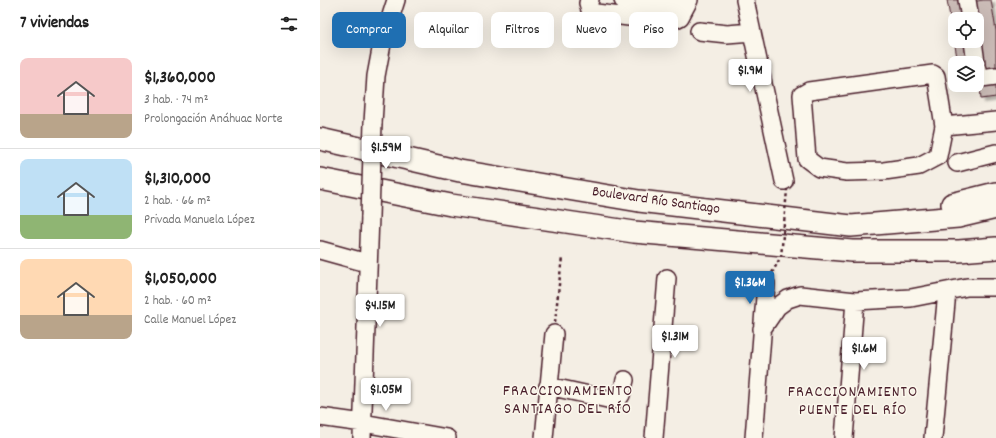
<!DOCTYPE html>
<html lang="es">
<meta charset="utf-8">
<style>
body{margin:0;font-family:Dekko,sans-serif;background:#f2f2f2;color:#222;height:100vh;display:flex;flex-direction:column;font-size:15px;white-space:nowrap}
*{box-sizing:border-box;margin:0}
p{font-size:13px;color:#767676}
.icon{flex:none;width:22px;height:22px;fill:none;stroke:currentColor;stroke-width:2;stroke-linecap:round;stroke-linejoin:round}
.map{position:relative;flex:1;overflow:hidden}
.details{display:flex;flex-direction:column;background:#fff;width:320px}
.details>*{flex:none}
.top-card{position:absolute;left:12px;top:12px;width:380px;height:36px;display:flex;gap:8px}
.tools{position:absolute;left:628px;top:12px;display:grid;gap:8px}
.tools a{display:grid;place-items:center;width:36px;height:36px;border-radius:8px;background:#fff;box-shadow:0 4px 16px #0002;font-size:20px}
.price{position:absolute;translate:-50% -34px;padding:0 9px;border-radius:4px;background:#fff;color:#222;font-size:13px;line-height:26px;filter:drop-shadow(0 1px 2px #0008)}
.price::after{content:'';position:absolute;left:50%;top:24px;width:12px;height:9px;margin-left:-6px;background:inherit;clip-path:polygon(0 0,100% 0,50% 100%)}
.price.active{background:#1f6fb2;color:#fff}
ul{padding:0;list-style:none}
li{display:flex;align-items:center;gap:12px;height:100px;padding:0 20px}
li+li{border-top:1px solid #e0e0e0}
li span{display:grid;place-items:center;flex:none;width:112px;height:80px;border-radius:8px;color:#555}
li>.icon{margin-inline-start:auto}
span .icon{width:48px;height:48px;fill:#fffc;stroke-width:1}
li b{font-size:17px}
h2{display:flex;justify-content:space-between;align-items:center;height:48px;padding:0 20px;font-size:17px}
.pill{padding:0 14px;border-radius:8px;background:#fff;box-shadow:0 4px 16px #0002;font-size:14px;line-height:36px}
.pill.active{background:#1f6fb2;color:#fff}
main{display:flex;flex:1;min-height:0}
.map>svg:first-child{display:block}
.building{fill:#cabbb6;stroke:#4a1f2b;filter:url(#shadow)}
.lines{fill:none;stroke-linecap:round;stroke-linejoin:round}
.minor-casing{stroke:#4a1f2b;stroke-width:20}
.major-casing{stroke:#4a1f2b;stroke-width:24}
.path{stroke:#4a1f2b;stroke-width:2.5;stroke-dasharray:3 3;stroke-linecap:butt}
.minor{stroke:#fbf7ec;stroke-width:17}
.major{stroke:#fbf7ec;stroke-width:21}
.minor-bridge-casing{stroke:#4a1f2b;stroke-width:20;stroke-linecap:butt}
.path-bridge{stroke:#4a1f2b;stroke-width:2.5;stroke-dasharray:3 3;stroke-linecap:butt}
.minor-bridge{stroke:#fbf7ec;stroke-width:17}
.labels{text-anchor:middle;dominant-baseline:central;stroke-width:3;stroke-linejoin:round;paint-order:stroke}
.street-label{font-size:15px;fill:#4a1f2b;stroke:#fbf7ec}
.neighbourhood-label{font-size:16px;letter-spacing:1px;fill:#4a1f2b;stroke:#fbf7ec}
</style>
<main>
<section class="details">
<h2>7 viviendas<svg class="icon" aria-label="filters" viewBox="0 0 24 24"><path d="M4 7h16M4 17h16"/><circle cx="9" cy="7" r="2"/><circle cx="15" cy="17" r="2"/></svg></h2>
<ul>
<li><span style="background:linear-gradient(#f6c9c9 70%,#b9a48a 0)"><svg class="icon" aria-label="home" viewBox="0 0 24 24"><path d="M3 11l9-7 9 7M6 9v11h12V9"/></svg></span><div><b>$1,360,000</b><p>3 hab. · 74 m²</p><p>Prolongación Anáhuac Norte</p></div></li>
<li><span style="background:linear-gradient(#bfe0f5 70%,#8fb573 0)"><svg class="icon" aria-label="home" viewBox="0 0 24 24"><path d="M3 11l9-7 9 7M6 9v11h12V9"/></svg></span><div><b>$1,310,000</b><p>2 hab. · 66 m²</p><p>Privada Manuela López</p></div></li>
<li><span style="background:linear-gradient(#ffd9b3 70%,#b9a48a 0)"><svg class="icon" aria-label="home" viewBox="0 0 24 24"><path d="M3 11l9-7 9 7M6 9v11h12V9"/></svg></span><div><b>$1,050,000</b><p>2 hab. · 60 m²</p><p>Calle Manuel López</p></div></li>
</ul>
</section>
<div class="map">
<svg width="676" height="438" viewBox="0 0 676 438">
<defs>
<filter id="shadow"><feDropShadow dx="3.5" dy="3.5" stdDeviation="1" flood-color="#0004"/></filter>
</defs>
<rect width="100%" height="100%" fill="#f4eee4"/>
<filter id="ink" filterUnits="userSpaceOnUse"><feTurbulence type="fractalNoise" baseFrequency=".025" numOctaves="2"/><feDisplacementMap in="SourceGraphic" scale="8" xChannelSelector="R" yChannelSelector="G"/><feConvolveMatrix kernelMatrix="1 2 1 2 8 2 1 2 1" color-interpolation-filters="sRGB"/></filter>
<g filter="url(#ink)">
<path class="building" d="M627 0H638L641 19H635V41H645L649 63H638Z
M664 0H671L676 31V69L660 72 657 41V19L649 2Z
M676 84V97L661 99 660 86Z"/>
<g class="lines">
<g class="minor-casing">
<path id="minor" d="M270 0 268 3 270 10 276 13 350 22 360 17 369 0
M303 0 350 8 354 7 358 0
M425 0 464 181
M647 0 650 19
M379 31 407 34 432 32
M653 41 656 63
M657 69 658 77 661 78 676 76
M53 123 56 76 62 44 76 0
M624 126 618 156 599 166 564 171 527 172 499 168 487 159 482 95 489 91 613 74 616 76 624 126 676 121
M637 163 676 153
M0 250 47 263
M442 329 457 307 468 299 480 295 535 301 591 298 647 287H676
M228 386 292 400 298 399 301 395 305 380
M0 417 43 423 127 438
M42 438 50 216
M224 438 234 334
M334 438 347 278
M434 438 446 284
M524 438 535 301
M613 438 627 292"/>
</g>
<g class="major-casing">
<path id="major" d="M0 139 140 171 319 201 531 226 638 217 676 208
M0 179 131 205 314 232 532 251H639L676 248
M632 204 676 193"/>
</g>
<path class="path" d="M452 273 459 260
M235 322 242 257"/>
<use href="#minor" class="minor"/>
<use href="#major" class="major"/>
<g class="minor-bridge-casing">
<path id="minor-bridge" d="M50 216 53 123"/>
</g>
<path class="path-bridge" d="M461 257 467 190"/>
<use href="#minor-bridge" class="minor-bridge"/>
</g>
</g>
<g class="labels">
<g class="street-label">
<text transform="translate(336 201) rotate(8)">Boulevard Río Santiago</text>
</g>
<g class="neighbourhood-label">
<text x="248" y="391">FRACCIONAMIENTO<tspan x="248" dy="18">SANTIAGO DEL RÍO</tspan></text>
<text x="533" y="392">FRACCIONAMIENTO<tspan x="533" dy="18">PUENTE DEL RÍO</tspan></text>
</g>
</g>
</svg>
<div class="tools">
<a><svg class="icon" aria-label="locate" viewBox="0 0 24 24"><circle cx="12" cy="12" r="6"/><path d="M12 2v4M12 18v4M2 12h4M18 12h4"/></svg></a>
<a><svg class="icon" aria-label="layers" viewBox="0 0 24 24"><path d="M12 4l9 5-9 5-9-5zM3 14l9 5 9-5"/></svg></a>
</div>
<b class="price" style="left:430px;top:93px">$1.9M</b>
<b class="price" style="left:66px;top:170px">$1.59M</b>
<b class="price active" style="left:430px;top:305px">$1.36M</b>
<b class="price" style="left:60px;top:328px">$4.15M</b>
<b class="price" style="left:355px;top:359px">$1.31M</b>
<b class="price" style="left:544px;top:371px">$1.6M</b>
<b class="price" style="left:66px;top:412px">$1.05M</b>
<div class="top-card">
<a class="pill active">Comprar</a>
<a class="pill">Alquilar</a>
<a class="pill">Filtros</a>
<a class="pill">Nuevo</a>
<a class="pill">Piso</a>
</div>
</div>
</main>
